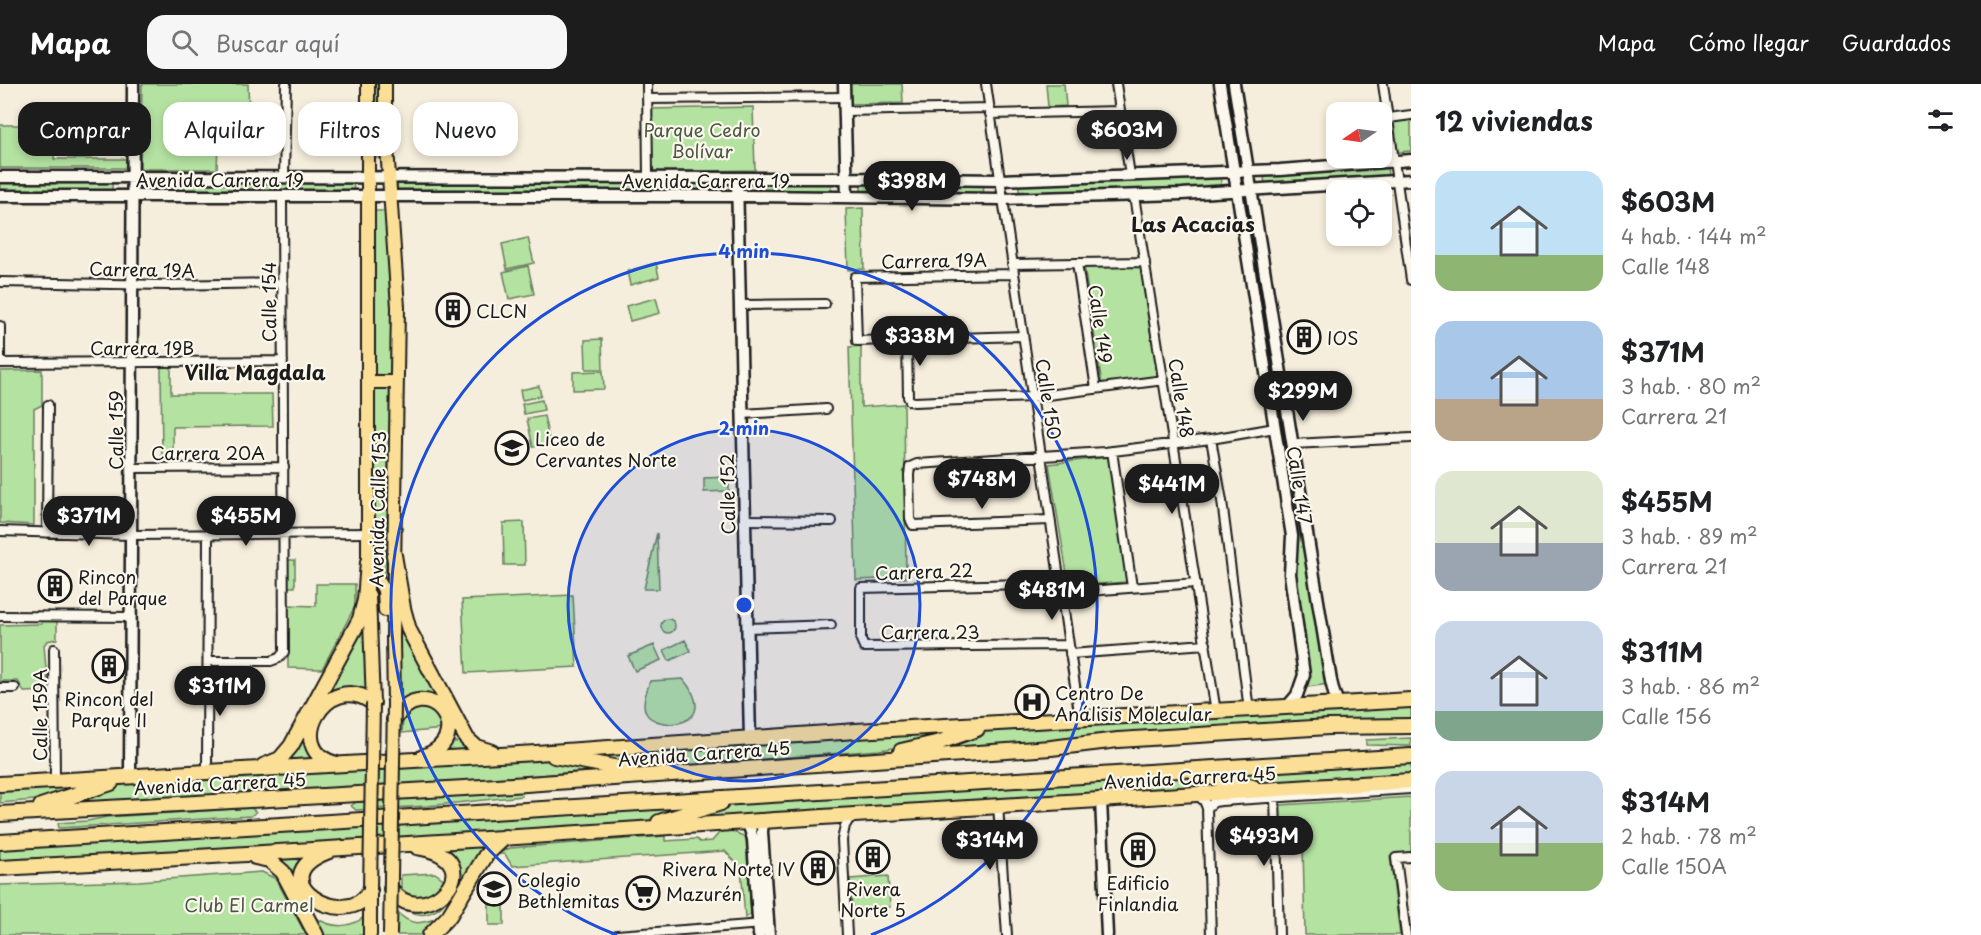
<!DOCTYPE html>
<html lang="es">
<meta charset="utf-8">
<style>
body{margin:0;font-family:"Playpen Sans",sans-serif;background:#f6f6f6;color:#202124;height:100vh;display:flex;flex-direction:column;font-size:22px;white-space:nowrap}
*{box-sizing:border-box;margin:0}
p{font-size:20px;color:#757577}
.icon{flex:none;width:33px;height:33px;fill:none;stroke:currentColor;stroke-width:2;stroke-linecap:round;stroke-linejoin:round}
.map{position:relative;flex:1;overflow:hidden}
.sheet{display:flex;flex-direction:column;background:#fff;width:570px}
.sheet>*{flex:none}
.top-card{position:absolute;left:18px;top:18px;width:570px;height:54px;display:flex;gap:12px}
.needle{width:39px;rotate:257deg}
.fabs{position:absolute;left:1326px;top:18px;display:grid;gap:12px}
.fabs a{display:grid;place-items:center;width:66px;height:66px;border-radius:12px;background:#fff;box-shadow:0 3px 9px #0003;font-size:30px}
.price{position:absolute;translate:-50% -51px;padding:0 14px;border-radius:21px;background:#1c1c1c;color:#fff;font-size:20px;line-height:39px;filter:drop-shadow(0 2px 3px #0008)}
.price::after{content:'';position:absolute;left:50%;top:36px;width:18px;height:14px;margin-left:-9px;background:inherit;clip-path:polygon(0 0,100% 0,50% 100%)}
.price.selected{background:#222;color:#fff}
ul{padding:0;list-style:none}
li{display:flex;align-items:center;gap:18px;height:150px;padding:0 24px}
li span{display:grid;place-items:center;flex:none;width:168px;height:120px;border-radius:18px;color:#555}
li>.icon{margin-inline-start:auto}
span .icon{width:72px;height:72px;fill:#fffc;stroke-width:1}
li b{font-size:26px}
h2{display:flex;justify-content:space-between;align-items:center;height:72px;padding:0 24px;font-size:26px}
.chip{padding:0 21px;border-radius:18px;background:#fff;box-shadow:0 3px 9px #0003;font-size:21px;line-height:54px}
.chip.selected{background:#1c1c1c;color:#fff}
header{display:flex;align-items:center;gap:36px;box-sizing:border-box;height:84px;padding:0 30px;background:#1c1c1c;color:#fff}
header strong{font-size:28px}
nav{display:flex;gap:33px;margin-inline-start:auto;font-size:21px}
.search{width:420px;height:54px;background:#f6f6f6;display:flex;align-items:center;gap:15px;box-sizing:border-box;padding:0 21px;border-radius:18px;color:#757577;font-size:22px}
main{display:flex;flex:1;min-height:0}
.map>svg:first-child{display:block}
.green{fill:#b4e2a1;stroke:#687f5e;stroke-width:1.5}
.lines{fill:none;stroke-linecap:round;stroke-linejoin:round}
.street-casing{stroke:#1c1c1c;stroke-width:12}
.secondary-casing{stroke:#1c1c1c;stroke-width:15}
.primary-casing{stroke:#1c1c1c;stroke-width:16}
.highway-casing{stroke:#1c1c1c;stroke-width:18}
.street{stroke:#fbf7ec;stroke-width:8}
.secondary{stroke:#fbf7ec;stroke-width:10}
.primary{stroke:#fbdf96;stroke-width:12}
.highway{stroke:#fbdf96;stroke-width:14}
.primary-bridge-casing{stroke:#1c1c1c;stroke-width:16;stroke-linecap:butt}
.primary-bridge{stroke:#fbdf96;stroke-width:12}
.ring{fill:none;stroke:#1d4ed8;stroke-width:3}
.labels{text-anchor:middle;dominant-baseline:central;stroke-width:4.5;stroke-linejoin:round;paint-order:stroke}
.park-label{font-size:18px;fill:#4a5744;stroke:#fbf7ec}
.street-label{font-size:18px;fill:#1c1c1c;stroke:#fbf7ec}
.poi-label{font-size:18px;fill:#1c1c1c;stroke:#fbf7ec;text-anchor:start}
.neighbourhood-label{font-size:20px;font-weight:bold;fill:#1c1c1c;stroke:#fbf7ec}
.centre{fill:#1d4ed8;stroke:#fbf7ec;stroke-width:3}
.ring-label{font-size:18px;text-anchor:middle;font-weight:bold;fill:#1d4ed8;stroke:#fbf7ec;stroke-width:4.5;stroke-linejoin:round;paint-order:stroke}
</style>
<header>
<strong>Mapa</strong>
<div class="search"><svg class="icon" aria-label="search" viewBox="0 0 24 24"><circle cx="10" cy="10" r="6"/><path d="M15 15l6 6"/></svg>Buscar aquí</div>
<nav><a>Mapa</a><a>Cómo llegar</a><a>Guardados</a></nav>
</header>
<main>
<div class="map">
<svg width="1411" height="851" viewBox="0 0 1411 851">
<rect width="100%" height="100%" fill="#f6eedc"/>
<filter id="ink" filterUnits="userSpaceOnUse"><feTurbulence type="fractalNoise" baseFrequency=".0167" numOctaves="2"/><feDisplacementMap in="SourceGraphic" scale="12" xChannelSelector="R" yChannelSelector="G"/><feConvolveMatrix kernelMatrix="1 2 1 2 8 2 1 2 1" color-interpolation-filters="sRGB"/></filter>
<g filter="url(#ink)">
<path class="green" d="M142 0H248L250 59H218L217 85H140Z
M373 0H380L382 74H373Z
M849 0H902L903 19 849 20Z
M1046 0H1064L1066 22 1048 23Z
M1224 0H1231L1242 71 1235 72Z
M753 23 755 86 651 88 650 25Z
M1411 36V67L1398 68 1393 38Z
M0 41H54V75H127L125 84H0Z
M1387 82 1388 93 1265 101 1264 92Z
M1221 93V102L1019 111V100Z
M150 96 353 97 354 107H151Z
M721 96 722 108H398L397 100 435 97Z
M0 97H112V108L0 107Z
M777 97H831V106L755 108 754 99 769 100Z
M861 99H984L983 112 861 111Z
M863 124 864 185 848 186 846 125Z
M1249 124 1260 188 1255 189 1243 125Z
M372 127H387L394 211 391 288 387 294 372 293Z
M528 154 534 179 507 185 502 160Z
M656 179 659 193 630 201 627 187Z
M1140 181 1158 294 1102 301 1084 182Z
M528 182 534 210 509 215 503 188Z
M1261 199 1328 600 1307 603C1314 582 1299 520 1295 495 1280 397 1269 298 1257 200Z
M656 214 660 229 630 237 626 222Z
M602 255 603 285H586L585 256Z
M861 262V323L904 320 906 494 856 496 849 263Z
M161 283H171V310H272L273 342 173 343V373L162 374Z
M42 286V321L34 325V441L0 439V287Z
M603 287 604 305 573 306V288Z
M539 302 541 312 522 316 520 306Z
M375 303 389 304 390 311 385 496 373 481V305Z
M542 316 544 326 524 330 522 320Z
M544 332 550 360 533 363 527 335Z
M1108 373 1127 498 1069 502 1049 380Z
M729 393V407L704 408V394Z
M524 438 525 481H504L503 439Z
M657 449 659 505H644Z
M288 476H295V503H288Z
M316 500H355V522L322 585 288 584V521L316 522Z
M573 511 577 583 466 589 462 516Z
M396 523 460 648 451 653 443 621 400 620Z
M57 534V555L47 557 44 561 48 607 24 608 18 597H0V541L42 540 43 535Z
M661 542a7 7 0 1 1 14 0a7 7 0 1 1-14 0Z
M365 537 367 608 352 605 325 617Z
M685 556 691 567 669 577 664 566Z
M654 561 661 576 635 587 628 572Z
M683 595C724 644 656 648 646 629 641 620 647 606 650 597Z
M1392 620 1411 623V634L1106 651 1018 660 939 665 968 652 989 646Z
M418 621 436 628 444 645 402 649 403 633Z
M307 642 321 677 281 679Z
M970 646 916 661 879 666 676 682H648L564 672Z
M1411 654V662L1366 661V656Z
M462 655 479 668 440 670 448 658H456Z
M535 674 601 686 466 697 74 718 104 705 132 697Z
M1411 678V691L1271 703 1213 691Z
M1158 692 1191 693 1245 705 673 738 719 722Z
M101 699 47 715 0 719V704Z
M521 708 522 712 427 722 356 726 351 722 356 718Z
M1411 713V770L1390 772 1400 851H1305L1303 763H1282L1280 721Z
M696 719 697 723 639 742 0 780V762Z
M251 724 256 728 251 732 59 744 58 739 87 737 107 733Z
M731 747 746 753 751 830 745 834 741 784 725 767 512 782 505 770H497L510 764 665 752V757L696 755 700 758 712 757 720 748Z
M479 759 484 768 456 816V788L436 762Z
M313 771 299 803 273 773Z
M262 788 276 795 306 851H0V801L139 797Z
M435 789 449 799C449 805 449 812 445 818 437 831 413 837 404 820 400 812 401 800 401 791Z
M888 792 890 823 852 826 850 795Z
M489 816H504V841H489Z
M394 825C411 844 421 840 444 832L424 851H394Z
M365 832 366 851H324L316 834C332 844 350 845 365 832Z"/>
<g class="lines">
<g class="street-casing">
<path id="street" d="M647 0 648 93
M986 0 1080 635
M1116 0 1130 91
M1383 0 1411 196
M647 15 845 13
M845 27 989 24
M990 30 1120 27
M1389 34 1411 31
M284 93 286 0
M1134 112 1216 628
M1077 179 1096 305
M1012 180 1145 178
M1013 190 855 193 857 257 1023 252
M0 198 168 201 283 199
M740 221 825 220
M0 242V279L283 277
M907 256 908 313 910 317 915 318 1032 313 1164 296
M742 330 826 325
M1211 355 1222 417 1249 626
M1293 360 1411 354
M1112 367 1132 503
M132 384 284 383
M744 436 832 437
M1050 436 913 441 910 435 909 391 910 383 917 380 1105 368 1211 355 1275 344
M0 447 131 451 368 449
M47 449 48 321
M1060 499 861 504V556L864 563 1069 561
M1061 509 1196 499
M0 532 131 533
M747 544 831 541
M54 565 55 697
M1070 570 1206 560
M208 577H271L279 574 284 568 282 112
M0 604H15
M207 689 208 450
M1197 711 1204 717 1207 724 1211 851
M1275 714 1279 851
M998 721 1007 851
M1207 724 1214 718 1221 717 1411 705
M617 851 763 840
M847 851 842 756 845 742 851 732
M1406 851 1396 774 1411 773"/>
</g>
<g class="secondary-casing">
<path id="secondary" d="M844 0 847 113
M1220 0 1292 452 1290 490 1304 591 1297 611 1286 624
M1234 0 1331 597 1334 609 1339 621
M0 93 847 94 1000 96 1280 86 1411 76
M737 94 750 655
M0 112H745L1002 115 1182 110 1411 96
M130 693 133 0
M1101 716 1107 851
M763 737 762 748 769 851
M746 738 750 745 753 755 759 851"/>
</g>
<g class="primary-casing">
<path id="primary" d="M385 0V34L398 223 393 554
M368 298H397
M368 479 384 506 385 526
M368 488V0
M369 511 373 619
M370 806V851"/>
</g>
<g class="highway-casing">
<path id="highway" d="M394 471 403 524 409 546 467 655 476 663 492 668
M394 636C425 584 481 651 423 673
M901 667 940 658 977 645
M554 672 630 686
M337 680C281 668 326 583 373 619
M263 682 280 675 291 662 360 535 365 516 368 478
M1196 690 1253 703
M0 700 536 669 856 647 1411 616
M41 722 111 699
M0 730 482 703 1051 664 1118 656 1329 643 1411 642
M659 738 721 719
M0 758 1411 672
M329 767C254 795 349 851 370 806
M255 773 269 776 283 788 316 851
M0 784C274 770 548 751 822 733 1019 720 1215 709 1411 697
M391 805C421 851 499 776 417 763
M430 851 449 832 486 771 505 753"/>
</g>
<use href="#street" class="street"/>
<use href="#secondary" class="secondary"/>
<use href="#primary" class="primary"/>
<use href="#highway" class="highway"/>
<g class="primary-bridge-casing">
<path id="primary-bridge" d="M370 806 373 619
M390 851 394 620 393 554"/>
</g>
<use href="#primary-bridge" class="primary-bridge"/>
</g>
</g>
<circle cx="744" cy="521" r="176" fill="#1d4ed8" fill-opacity=".12"/>
<g class="ring">
<circle cx="744" cy="521" r="176"/>
<path d="M617 851A353 353 0 1 1 871 851"/>
</g>
<defs>
<g id="building-ring" transform="scale(1.725)"><circle r="9.5" fill="#fbf7ec" stroke="#1c1c1c" stroke-width="1.5"/><path d="M-4-6H4V6H1V3H-1V6H-4ZM-2.5-4.3h1.7v1.8h-1.7ZM.8-4.3h1.7v1.8H.8ZM-2.5-1h1.7V.8h-1.7ZM.8-1h1.7V.8H.8Z" fill="#1c1c1c"/></g>
<g id="school-ring" transform="scale(1.725)"><circle r="9.5" fill="#fbf7ec" stroke="#1c1c1c" stroke-width="1.5"/><path d="M0-5L7-2L0 1L-7-2ZM-4 1L0 2.5L4 1V4Q0 6-4 4Z" fill="#1c1c1c"/></g>
<g id="hospital-ring" transform="scale(1.725)"><circle r="9.5" fill="#fbf7ec" stroke="#1c1c1c" stroke-width="1.5"/><path d="M-5-5h3v3.5h4V-5h3V5h-3V1.5h-4V5h-3Z" fill="#1c1c1c"/></g>
<g id="supermarket-ring" transform="scale(1.725)"><circle r="9.5" fill="#fbf7ec" stroke="#1c1c1c" stroke-width="1.5"/><path d="M-6-5.5h2.5l.6 2H6L4.5 2H-2.5L-4.4-4H-6ZM-1.5 3.2a1.3 1.3 0 1 0 .1 0ZM3 3.2a1.3 1.3 0 1 0 .1 0Z" fill="#1c1c1c"/></g>
</defs>
<g fill-rule="evenodd">
<use href="#building-ring" x="453" y="226"/>
<use href="#building-ring" x="1304" y="253"/>
<use href="#school-ring" x="512" y="364"/>
<use href="#building-ring" x="55" y="502"/>
<use href="#building-ring" x="109" y="582"/>
<use href="#hospital-ring" x="1032" y="618"/>
<use href="#building-ring" x="1138" y="766"/>
<use href="#building-ring" x="873" y="773"/>
<use href="#building-ring" x="818" y="784"/>
<use href="#school-ring" x="494" y="805"/>
<use href="#supermarket-ring" x="643" y="809"/>
</g>
<g class="labels">
<g class="park-label">
<text x="702" y="45">Parque Cedro<tspan x="702" dy="21">Bolívar</tspan></text>
<text x="249" y="820">Club El Carmel</text>
</g>
<g class="street-label">
<text x="220" y="95">Avenida Carrera 19</text>
<text x="706" y="96">Avenida Carrera 19</text>
<text transform="translate(934 176) rotate(-1)">Carrera 19A</text>
<text transform="translate(142 185) rotate(1)">Carrera 19A</text>
<text transform="translate(268 218) rotate(-90)">Calle 154</text>
<text transform="translate(1101 240) rotate(82)">Calle 149</text>
<text x="142" y="263">Carrera 19B</text>
<text transform="translate(1182 314) rotate(81)">Calle 148</text>
<text transform="translate(1049 315) rotate(81)">Calle 150</text>
<text transform="translate(115 346) rotate(-90)">Calle 159</text>
<text x="208" y="368">Carrera 20A</text>
<text transform="translate(1300 401) rotate(81)">Calle 147</text>
<text transform="translate(727 410) rotate(-91)">Calle 152</text>
<text transform="translate(377 425) rotate(-89)">Avenida Calle 153</text>
<text transform="translate(924 487) rotate(-2)">Carrera 22</text>
<text x="930" y="547">Carrera 23</text>
<text transform="translate(39 631) rotate(-90)">Calle 159A</text>
<text transform="translate(704 669) rotate(-4)">Avenida Carrera 45</text>
<text transform="translate(1190 693) rotate(-3)">Avenida Carrera 45</text>
<text transform="translate(220 699) rotate(-3)">Avenida Carrera 45</text>
</g>
<g class="poi-label">
<text x="476" y="226">CLCN</text>
<text x="1327" y="253">IOS</text>
<text x="535" y="354">Liceo de<tspan x="535" dy="21">Cervantes Norte</tspan></text>
<text x="78" y="492">Rincon<tspan x="78" dy="21">del Parque</tspan></text>
<text x="1055" y="608">Centro De<tspan x="1055" dy="21">Análisis Molecular</tspan></text>
<text x="109" y="614" text-anchor="middle">Rincon del<tspan x="109" dy="21">Parque II</tspan></text>
<text x="795" y="784" text-anchor="end">Rivera Norte IV</text>
<text x="517" y="795">Colegio<tspan x="517" dy="21">Bethlemitas</tspan></text>
<text x="1138" y="798" text-anchor="middle">Edificio<tspan x="1138" dy="21">Finlandia</tspan></text>
<text x="873" y="804" text-anchor="middle">Rivera<tspan x="873" dy="21">Norte 5</tspan></text>
<text x="666" y="809">Mazurén</text>
</g>
<g class="neighbourhood-label">
<text x="1193" y="140">Las Acacias</text>
<text x="255" y="288">Villa Magdala</text>
</g>
</g>
<circle cx="744" cy="521" r="9" class="centre"/>
<g class="ring-label">
<text x="744" y="174">4 min</text>
<text x="744" y="351">2 min</text>
</g>
</svg>
<div class="fabs">
<a><svg class="needle" viewBox="-14 -14 28 28"><path d="M0-13l5 13h-10z" fill="#e53935"/><path d="M0 13l5-13h-10z" fill="#757577"/></svg></a>
<a><svg class="icon" aria-label="locate" viewBox="0 0 24 24"><circle cx="12" cy="12" r="6"/><path d="M12 2v4M12 18v4M2 12h4M18 12h4"/></svg></a>
</div>
<b class="price selected" style="left:1127px;top:77px">$603M</b>
<b class="price" style="left:912px;top:128px">$398M</b>
<b class="price" style="left:920px;top:283px">$338M</b>
<b class="price" style="left:1303px;top:338px">$299M</b>
<b class="price" style="left:982px;top:426px">$748M</b>
<b class="price" style="left:1172px;top:431px">$441M</b>
<b class="price" style="left:89px;top:463px">$371M</b>
<b class="price" style="left:246px;top:463px">$455M</b>
<b class="price" style="left:1052px;top:537px">$481M</b>
<b class="price" style="left:220px;top:633px">$311M</b>
<b class="price" style="left:1264px;top:783px">$493M</b>
<b class="price" style="left:990px;top:787px">$314M</b>
<div class="top-card">
<a class="chip selected">Comprar</a>
<a class="chip">Alquilar</a>
<a class="chip">Filtros</a>
<a class="chip">Nuevo</a>
</div>
</div>
<section class="sheet">
<h2>12 viviendas<svg class="icon" aria-label="filters" viewBox="0 0 24 24"><path d="M4 7h16M4 17h16"/><circle cx="9" cy="7" r="2"/><circle cx="15" cy="17" r="2"/></svg></h2>
<ul>
<li><span style="background:linear-gradient(#bfe0f5 70%,#8fb573 0)"><svg class="icon" aria-label="home" viewBox="0 0 24 24"><path d="M3 11l9-7 9 7M6 9v11h12V9"/></svg></span><div><b>$603M</b><p>4 hab. · 144 m²</p><p>Calle 148</p></div></li>
<li><span style="background:linear-gradient(#a9c7e8 65%,#b9a48a 0)"><svg class="icon" aria-label="home" viewBox="0 0 24 24"><path d="M3 11l9-7 9 7M6 9v11h12V9"/></svg></span><div><b>$371M</b><p>3 hab. · 80 m²</p><p>Carrera 21</p></div></li>
<li><span style="background:linear-gradient(#dfe7d0 60%,#9aa5b1 0)"><svg class="icon" aria-label="home" viewBox="0 0 24 24"><path d="M3 11l9-7 9 7M6 9v11h12V9"/></svg></span><div><b>$455M</b><p>3 hab. · 89 m²</p><p>Carrera 21</p></div></li>
<li><span style="background:linear-gradient(#c9d6e8 75%,#7fa58c 0)"><svg class="icon" aria-label="home" viewBox="0 0 24 24"><path d="M3 11l9-7 9 7M6 9v11h12V9"/></svg></span><div><b>$311M</b><p>3 hab. · 86 m²</p><p>Calle 156</p></div></li>
<li><span style="background:linear-gradient(#c9d6e8 60%,#8fb573 0)"><svg class="icon" aria-label="home" viewBox="0 0 24 24"><path d="M3 11l9-7 9 7M6 9v11h12V9"/></svg></span><div><b>$314M</b><p>2 hab. · 78 m²</p><p>Calle 150A</p></div></li>
</ul>
</section>
</main>
